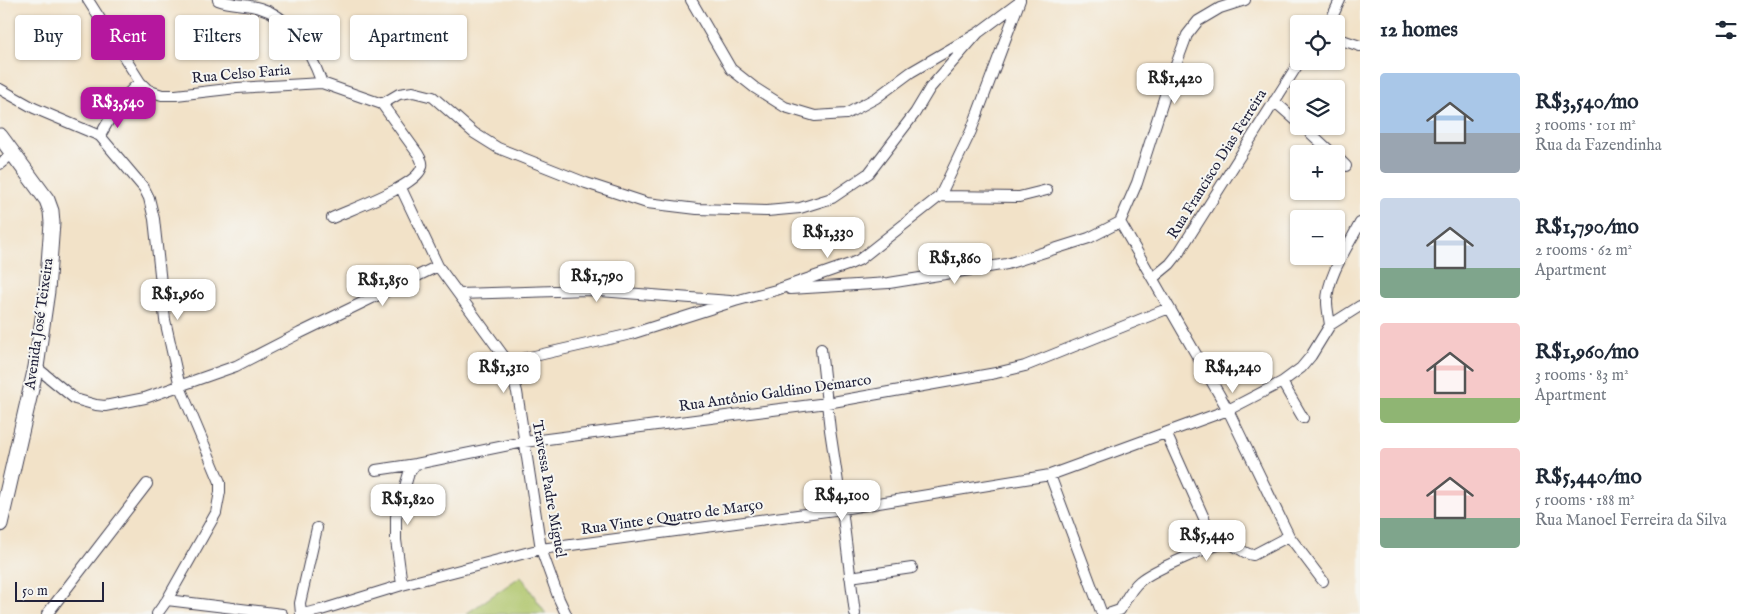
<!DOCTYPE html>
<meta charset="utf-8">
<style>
body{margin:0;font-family:"IM FELL English",serif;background:#f6f6f7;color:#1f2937;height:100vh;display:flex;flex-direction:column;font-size:19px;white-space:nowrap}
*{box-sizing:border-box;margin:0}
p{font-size:16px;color:#747a83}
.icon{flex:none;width:28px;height:28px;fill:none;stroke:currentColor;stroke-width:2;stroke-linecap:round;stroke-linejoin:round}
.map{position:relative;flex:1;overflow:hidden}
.side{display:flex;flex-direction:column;background:#fff;width:400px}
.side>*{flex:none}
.banner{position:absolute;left:15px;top:15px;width:475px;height:45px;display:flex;gap:10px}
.fabs{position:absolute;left:1290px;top:15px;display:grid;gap:10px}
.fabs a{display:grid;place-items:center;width:55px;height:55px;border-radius:5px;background:#fff;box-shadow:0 1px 4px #0004;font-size:25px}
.scale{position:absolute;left:15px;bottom:12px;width:89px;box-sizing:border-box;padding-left:5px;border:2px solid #22223b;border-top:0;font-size:14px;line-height:18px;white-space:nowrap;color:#22223b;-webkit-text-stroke:4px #f6f6f2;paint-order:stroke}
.price{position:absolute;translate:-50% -42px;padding:0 11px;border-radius:10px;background:#fff;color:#222;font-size:16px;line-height:32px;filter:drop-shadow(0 1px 2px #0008)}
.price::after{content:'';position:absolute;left:50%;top:30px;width:15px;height:11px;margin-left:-8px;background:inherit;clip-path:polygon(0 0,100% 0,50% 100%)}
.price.current{background:#b5179e;color:#fff}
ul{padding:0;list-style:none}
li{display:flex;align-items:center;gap:15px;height:125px;padding:0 20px}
li span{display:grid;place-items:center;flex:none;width:140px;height:100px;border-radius:5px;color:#555}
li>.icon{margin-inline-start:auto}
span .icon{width:60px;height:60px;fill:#fffc;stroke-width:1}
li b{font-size:21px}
h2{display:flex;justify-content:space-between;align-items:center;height:60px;padding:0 20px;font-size:21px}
.pill{padding:0 18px;border-radius:5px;background:#fff;box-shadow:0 1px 4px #0004;font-size:18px;line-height:45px}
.pill.current{background:#b5179e;color:#fff}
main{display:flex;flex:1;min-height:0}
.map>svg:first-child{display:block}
.green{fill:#afc56a;stroke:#687452}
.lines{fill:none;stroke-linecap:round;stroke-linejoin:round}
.street-casing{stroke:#413f50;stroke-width:12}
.secondary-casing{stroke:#413f50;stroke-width:17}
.street{stroke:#fff;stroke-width:10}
.secondary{stroke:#fff;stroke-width:15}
.labels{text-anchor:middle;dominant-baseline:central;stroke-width:4;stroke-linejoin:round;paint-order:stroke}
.street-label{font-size:15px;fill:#22223b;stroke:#f6f6f2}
</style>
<main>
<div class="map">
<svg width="1360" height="614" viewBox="0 0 1360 614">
<rect width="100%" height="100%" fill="#f6f6f2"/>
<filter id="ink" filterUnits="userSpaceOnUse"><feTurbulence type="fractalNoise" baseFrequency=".02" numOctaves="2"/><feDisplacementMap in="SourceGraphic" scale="10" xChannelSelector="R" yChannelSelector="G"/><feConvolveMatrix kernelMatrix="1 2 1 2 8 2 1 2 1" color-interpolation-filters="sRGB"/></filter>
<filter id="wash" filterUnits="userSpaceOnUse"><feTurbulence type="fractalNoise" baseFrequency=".0096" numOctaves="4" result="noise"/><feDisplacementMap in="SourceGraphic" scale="20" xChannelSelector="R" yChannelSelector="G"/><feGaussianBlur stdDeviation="1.12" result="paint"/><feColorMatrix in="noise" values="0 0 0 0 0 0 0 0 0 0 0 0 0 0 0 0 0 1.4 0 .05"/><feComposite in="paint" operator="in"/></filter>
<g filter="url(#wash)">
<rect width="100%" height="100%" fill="#f2e2c8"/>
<path class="green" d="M521 576 546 614H466Z"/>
</g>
<g filter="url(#ink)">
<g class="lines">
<g class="street-casing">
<path id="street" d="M88 0 140 82 147 89 153 92 162 95H176L237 88 322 83 382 104
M218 0C232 5 246 4 260 8 292 17 311 53 322 83
M691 0 731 69 755 88 785 107 815 116 846 114 876 98 911 72 978 33 1017 4
M1329 24 1340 0
M1336 43 1345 41 1360 46
M0 89 34 108 100 136 144 188 149 198 154 219 165 320 180 387 220 482V492L216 513 167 600 157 614
M1274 101 1299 123
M382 104 399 94 413 92 433 97 474 133 498 148 586 183 647 203 697 209 767 211 800 208 832 198 869 173 915 113 930 88 978 33
M1303 126 1333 154
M100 136C112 114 121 98 140 82
M1336 156 1346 166
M0 164 13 153
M401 188 438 266 508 362 517 392 541 549 559 599 566 614
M940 196 1019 197 1047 190
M332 218C351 209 414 187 421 169 424 164 421 159 418 154L382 104
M1120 222 1228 410 1289 536 1323 581
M1120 222 1137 183 1167 89 1187 35 1198 21 1220 8 1245 0
M1153 278 1170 264 1178 254 1300 61
M790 289 889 283 1007 264 1089 238 1120 222
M459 294 587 290 730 301
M1330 325C1329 317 1327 309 1327 302 1327 276 1349 245 1360 223
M821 349 830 430 842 509 855 614
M508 362 631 334 735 301 776 290 850 264 859 260 940 196 971 131 1020 0
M36 367 75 399 96 405 105 406 145 398 236 366 300 333 438 266
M1282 382 1303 418
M1166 433 1216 545
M376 470 416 464 524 442 827 403 996 373 1025 366 1169 308
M1050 475 1102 614
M850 577 912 568
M402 585 396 540V517L409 473 416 464
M167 600 282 614
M47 614 147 484
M301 614 300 603 317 528
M302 614 321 610 402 585 541 549 842 509 1050 475 1228 410 1282 382 1301 368 1311 356 1330 325 1360 306
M1108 614 1120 610C1125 601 1131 588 1140 581 1152 571 1215 542 1229 544 1238 546 1244 554 1253 555L1289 536"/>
</g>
<g class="secondary-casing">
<path id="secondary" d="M0 136 47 200 51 211 52 223 47 291 36 367 0 524"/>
</g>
<use href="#street" class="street"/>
<use href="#secondary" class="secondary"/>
</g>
</g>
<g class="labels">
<g class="street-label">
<text transform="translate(241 74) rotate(-5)">Rua Celso Faria</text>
<text transform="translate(1217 164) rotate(-58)">Rua Francisco Dias Ferreira</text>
<text transform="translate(39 324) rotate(-82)">Avenida José Teixeira</text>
<text transform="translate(775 393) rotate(-8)">Rua Antônio Galdino Demarco</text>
<text transform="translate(549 489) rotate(80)">Travessa Padre Miguel</text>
<text transform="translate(672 517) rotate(-8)">Rua Vinte e Quatro de Março</text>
</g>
</g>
</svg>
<div class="fabs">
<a><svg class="icon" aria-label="locate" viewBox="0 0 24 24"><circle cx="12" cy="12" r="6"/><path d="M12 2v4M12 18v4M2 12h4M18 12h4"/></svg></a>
<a><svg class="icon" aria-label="layers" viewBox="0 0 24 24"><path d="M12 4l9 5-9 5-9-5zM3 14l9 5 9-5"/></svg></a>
<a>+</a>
<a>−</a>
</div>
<div class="scale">50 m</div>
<b class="price" style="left:1175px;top:105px">R$1,420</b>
<b class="price current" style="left:118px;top:129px">R$3,540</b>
<b class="price" style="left:828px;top:259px">R$1,330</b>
<b class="price" style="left:955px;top:285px">R$1,860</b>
<b class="price" style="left:597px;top:303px">R$1,790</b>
<b class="price" style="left:383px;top:307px">R$1,850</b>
<b class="price" style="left:178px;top:321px">R$1,960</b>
<b class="price" style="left:504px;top:394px">R$1,310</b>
<b class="price" style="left:1233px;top:394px">R$4,240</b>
<b class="price" style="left:842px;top:522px">R$4,100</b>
<b class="price" style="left:408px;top:526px">R$1,820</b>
<b class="price" style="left:1207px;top:562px">R$5,440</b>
<div class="banner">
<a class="pill">Buy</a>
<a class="pill current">Rent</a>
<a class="pill">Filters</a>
<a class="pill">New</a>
<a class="pill">Apartment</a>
</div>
</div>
<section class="side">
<h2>12 homes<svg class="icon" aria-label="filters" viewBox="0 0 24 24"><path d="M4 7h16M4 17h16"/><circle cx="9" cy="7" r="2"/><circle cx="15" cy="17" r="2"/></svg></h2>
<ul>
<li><span style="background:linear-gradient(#a9c7e8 60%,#9aa5b1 0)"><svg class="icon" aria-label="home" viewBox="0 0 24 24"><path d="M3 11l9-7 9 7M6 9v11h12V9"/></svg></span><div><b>R$3,540/mo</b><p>3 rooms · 101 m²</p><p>Rua da Fazendinha</p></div></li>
<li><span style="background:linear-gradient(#c9d6e8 70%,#7fa58c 0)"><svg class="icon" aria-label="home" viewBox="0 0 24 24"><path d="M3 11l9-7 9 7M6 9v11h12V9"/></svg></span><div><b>R$1,790/mo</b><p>2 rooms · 62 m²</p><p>Apartment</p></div></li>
<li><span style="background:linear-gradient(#f6c9c9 75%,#8fb573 0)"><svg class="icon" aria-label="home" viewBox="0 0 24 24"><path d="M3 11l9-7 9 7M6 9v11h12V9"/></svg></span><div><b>R$1,960/mo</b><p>3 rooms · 83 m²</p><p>Apartment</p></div></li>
<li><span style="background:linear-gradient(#f6c9c9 70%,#7fa58c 0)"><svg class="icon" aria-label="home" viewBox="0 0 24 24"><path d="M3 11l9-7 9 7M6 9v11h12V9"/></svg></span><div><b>R$5,440/mo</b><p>5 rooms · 188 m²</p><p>Rua Manoel Ferreira da Silva</p></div></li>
</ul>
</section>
</main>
